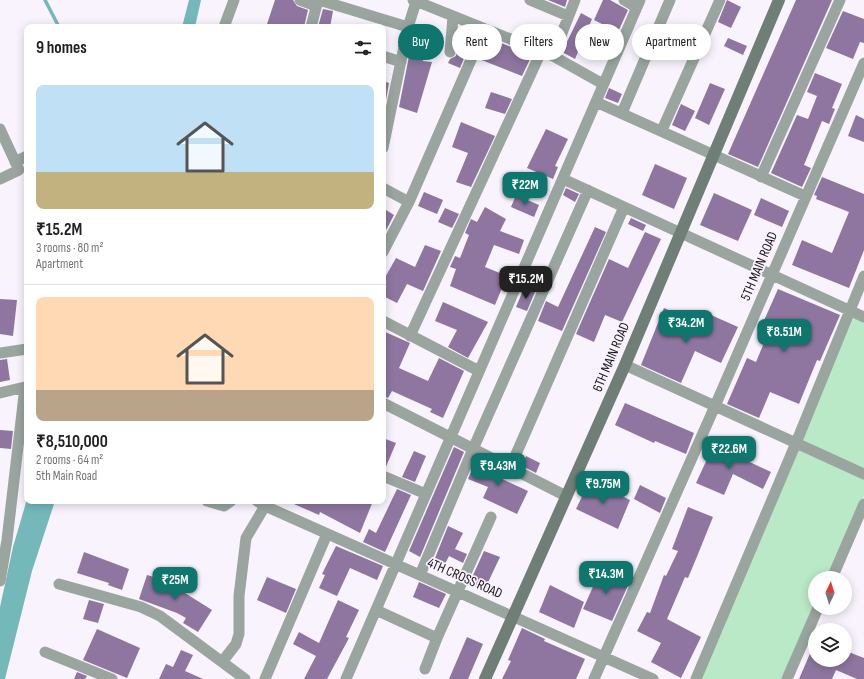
<!DOCTYPE html>
<meta charset="utf-8">
<style>
body{margin:0;font-family:"Sofia Sans Condensed",sans-serif;background:#f2f2f2;color:#202124;height:100vh;display:flex;flex-direction:column;font-size:15px;white-space:nowrap}
*{box-sizing:border-box;margin:0}
p{font-size:13px;color:#757577}
.icon{flex:none;width:22px;height:22px;fill:none;stroke:currentColor;stroke-width:2;stroke-linecap:round;stroke-linejoin:round}
.map{position:relative;flex:1;overflow:hidden}
.panel{position:absolute;left:24px;top:24px;width:362px;height:480px;display:flex;flex-direction:column;background:#fff;border-radius:8px;box-shadow:0 2px 10px #0003}
.panel>*{flex:none}
.top-card{position:absolute;left:398px;top:24px;width:380px;height:36px;display:flex;gap:8px}
.needle{width:26px;rotate:4deg}
.fabs{position:absolute;left:808px;top:571px;display:grid;gap:8px}
.fabs a{display:grid;place-items:center;width:44px;height:44px;border-radius:50%;background:#fff;box-shadow:0 2px 10px #0003;font-size:20px}
.price{position:absolute;translate:-50% -34px;padding:0 9px;border-radius:8px;background:#0f766e;color:#fff;font-size:13px;line-height:26px;filter:drop-shadow(0 1px 2px #0008)}
.price::after{content:'';position:absolute;left:50%;top:24px;width:12px;height:9px;margin-left:-6px;background:inherit;clip-path:polygon(0 0,100% 0,50% 100%)}
.price.selected{background:#222;color:#fff}
ul{padding:0;list-style:none}
li{display:grid;align-content:center;gap:8px;height:212px;padding:0 12px}
li+li{border-top:1px solid #e0e0e0}
li span{display:grid;place-items:center;height:124px;border-radius:8px;color:#555}
li>.icon{margin-inline-start:auto}
span .icon{width:72px;height:72px;fill:#fffc;stroke-width:1}
li b{font-size:17px}
h2{display:flex;justify-content:space-between;align-items:center;height:48px;padding:0 12px;font-size:17px}
.pill{padding:0 14px;border-radius:18px;background:#fff;box-shadow:0 2px 10px #0003;font-size:14px;line-height:36px}
.pill.selected{background:#0f766e;color:#fff}
.map>svg:first-child{display:block}
.green{fill:#bae9c7}
.water{fill:#75b8b9}
.lines{fill:none;stroke-linecap:round;stroke-linejoin:round}
.stream{stroke:#75b8b9;stroke-width:3.5}
.building{fill:#8e76a0}
.street{stroke:#9aa59f;stroke-width:11}
.secondary{stroke:#6f7e76;stroke-width:12}
.labels{text-anchor:middle;dominant-baseline:central;stroke-width:3.5;stroke-linejoin:round;paint-order:stroke}
.street-label{font-size:14px;fill:#1a151d;stroke:#f8f3fc}
</style>
<div class="map">
<svg width="864" height="679" viewBox="0 0 864 679">
<rect width="100%" height="100%" fill="#f8f3fc"/>
<path class="green" d="M852 317 864 322V468L800 441Z
M799 450 864 478V496L828 578H815V608L784 679H698Z"/>
<path class="water" d="M189 0H201L195 27H182Z
M27 499V501H55L32 571 5 679H0V607L13 547Z"/>
<g class="lines">
<path class="stream" d="M45 0 59 27"/>
</g>
<path class="building" d="M275 0H293L297 6 308 10 304 27H266Z
M548 0H567L565 7Z
M603 0H610L628 10 618 32 594 20Z
M727 0 741 7 731 28 718 22Z
M796 0H832L758 167 728 154Z
M323 9 333 11 330 27H318Z
M843 11 864 19V43L860 42 853 59 826 48Z
M581 13 592 19 575 59 562 52Z
M538 24 555 32 549 47 531 40Z
M465 28 475 32 460 68 448 63 450 59 456 56 458 44Z
M488 38 532 55 522 76 479 59Z
M728 38 747 46 743 55 724 46Z
M412 41 426 43 423 61 432 62 417 113 399 107Z
M815 73 842 84 832 108 835 109 829 124 822 121 804 165 811 168 802 187 771 173 797 115 808 119 817 96 807 92Z
M383 81 389 83 386 100 383 99Z
M710 83 725 89 709 125 695 118Z
M609 88 622 94 618 103 605 98Z
M491 92 512 99 505 114 485 108Z
M681 104 695 111 685 131 672 125Z
M856 115 864 119V142L848 136Z
M461 122 495 136 471 187 456 182 468 153 452 147Z
M546 129 568 139 555 166 558 167 553 179 527 168Z
M655 164 687 178 674 209 642 195Z
M822 177 864 194V250L849 288 792 265 802 240 832 253 849 212 816 199 817 196 814 195Z
M566 188 579 194 575 202 563 195Z
M424 192 443 200 437 214 418 206Z
M714 193 752 210 738 241 700 225Z
M516 195 539 205 534 217 511 207Z
M761 198 789 211 782 227 754 215Z
M485 207 506 219 500 231 524 240 519 254 494 245 485 267 507 276 495 305 450 286 456 269 450 267 455 256 460 258 469 235 465 233 471 219 477 222Z
M383 208 394 215 383 236Z
M445 208 459 214 452 228 438 222Z
M631 218 646 225 643 231 628 224Z
M595 227 606 232 562 331 538 321 546 301 558 307Z
M645 232 661 239 622 322 605 315 594 342 576 334 609 259 628 268Z
M425 245 441 251 423 291 407 284 397 303 383 296V281L396 258 415 267Z
M524 288 535 292 527 311 516 307Z
M778 289 840 315 820 361 817 360 799 404 770 392 759 418 727 404 747 358 756 362 766 338 758 334Z
M0 299 17 300 13 336 0 334Z
M443 302 488 322 468 358 448 347 457 330 435 321Z
M664 308 706 327 711 315 738 327 721 363 695 351 681 383 641 365Z
M383 331 410 343 399 368 428 381 439 358 464 371 443 418 430 412 432 409 392 391 388 398 383 396Z
M7 359 10 380 0 382V360Z
M625 403 694 433 686 454 655 441 654 443 615 425Z
M0 430 13 431 11 449 0 448Z
M383 438 396 443 385 469H383Z
M715 442 741 454 739 457 771 472 763 489 733 474 724 495 696 483Z
M454 447 464 452 420 557 409 551Z
M414 451 426 456 415 482 402 477Z
M526 456 540 463 536 473 522 466Z
M476 460 503 472 500 478 528 491 517 514 483 498 488 487 468 479Z
M590 480 630 500 618 529 576 509Z
M640 485 666 498 660 513 634 499Z
M397 489 411 495 385 552 363 542 369 529 376 533Z
M287 501H373L360 533 320 512 319 515Z
M688 507 713 517 696 559 688 578 685 577 667 619 701 637 681 678 651 662 661 643 637 631 647 612 650 613 664 575 666 576 678 551 672 549Z
M448 526 463 533 455 549 467 554 463 563 449 556 443 568 433 563Z
M336 546 383 566 377 580 350 568 337 596 319 588 325 575 322 574Z
M484 551 500 557 484 591 469 584Z
M84 552 129 569 122 590 108 585 109 583 77 573Z
M601 569 630 581 612 621 583 609Z
M147 575 178 584 177 588 212 610 198 632 183 623 186 618 177 613 139 599Z
M267 577 296 589 286 613 257 600Z
M419 582 446 594 439 608 413 597Z
M550 585 584 602 574 628 539 612Z
M89 600 104 604 98 623 83 619Z
M338 600 359 610 346 637 349 638 327 679H304L316 656 293 644 299 632 319 643Z
M522 628 545 639 544 641 585 659 576 679H502L511 661 508 660Z
M97 629 140 648 127 678 83 660Z
M467 637 483 644 468 679H449Z
M815 642V660H845L846 651 864 658V679H857L836 670 832 679H799Z
M181 650 193 655 185 671 203 679H159L166 664 173 667Z
M77 672 87 676 85 679H74Z"/>
<g class="lines">
<path class="street" d="M300 0 316 6
M319 0 408 27
M413 0 553 56 603 84
M530 0 568 16
M624 0 636 7
M224 27 234 0
M311 27 318 0
M450 52 453 17
M383 56 401 62
M553 56 575 0
M596 102 805 196
M622 113 670 0
M0 129 19 170 0 179
M662 130 720 0
M383 148 408 27 416 2
M15 162 27 156
M761 177 840 0
M563 179 864 317
M383 188 409 202
M383 252 409 202 484 30
M383 321 479 371
M410 336 541 52
M0 353 27 349
M625 365 864 474
M0 393 25 387 7 540 0 581
M383 403 566 496
M510 468 624 207
M383 476 426 494
M207 501 224 506 231 501
M257 501 265 506 653 679
M420 575 473 449 588 190
M832 578 864 504
M59 584 141 607 160 616 245 679
M376 610 437 638 491 517
M45 652 112 679
M222 662 236 644 239 634V596L246 538 265 506
M425 669 437 638
M265 679 327 534
M346 679 640 0
M594 679 715 406 864 63
M696 679 796 443 864 276
M787 679 818 608"/>
<path class="secondary" d="M485 679 625 365 779 0"/>
</g>
<g class="labels">
<g class="street-label">
<text transform="translate(759 266) rotate(-67)">5TH MAIN ROAD</text>
<text transform="translate(611 357) rotate(-67)">6TH MAIN ROAD</text>
<text transform="translate(465 578) rotate(24)">4TH CROSS ROAD</text>
</g>
</g>
</svg>
<div class="fabs">
<a><svg class="needle" viewBox="-14 -14 28 28"><path d="M0-13l5 13h-10z" fill="#e53935"/><path d="M0 13l5-13h-10z" fill="#757577"/></svg></a>
<a><svg class="icon" aria-label="layers" viewBox="0 0 24 24"><path d="M12 4l9 5-9 5-9-5zM3 14l9 5 9-5"/></svg></a>
</div>
<b class="price" style="left:525px;top:206px">₹22M</b>
<b class="price selected" style="left:526px;top:300px">₹15.2M</b>
<b class="price" style="left:686px;top:344px">₹34.2M</b>
<b class="price" style="left:784px;top:353px">₹8.51M</b>
<b class="price" style="left:729px;top:470px">₹22.6M</b>
<b class="price" style="left:498px;top:487px">₹9.43M</b>
<b class="price" style="left:603px;top:505px">₹9.75M</b>
<b class="price" style="left:606px;top:595px">₹14.3M</b>
<b class="price" style="left:175px;top:601px">₹25M</b>
<div class="top-card">
<a class="pill selected">Buy</a>
<a class="pill">Rent</a>
<a class="pill">Filters</a>
<a class="pill">New</a>
<a class="pill">Apartment</a>
</div>
<section class="panel">
<h2>9 homes<svg class="icon" aria-label="filters" viewBox="0 0 24 24"><path d="M4 7h16M4 17h16"/><circle cx="9" cy="7" r="2"/><circle cx="15" cy="17" r="2"/></svg></h2>
<ul>
<li><span style="background:linear-gradient(#bfe0f5 70%,#c2b280 0)"><svg class="icon" aria-label="home" viewBox="0 0 24 24"><path d="M3 11l9-7 9 7M6 9v11h12V9"/></svg></span><div><b>₹15.2M</b><p>3 rooms · 80 m²</p><p>Apartment</p></div></li>
<li><span style="background:linear-gradient(#ffd9b3 75%,#b9a48a 0)"><svg class="icon" aria-label="home" viewBox="0 0 24 24"><path d="M3 11l9-7 9 7M6 9v11h12V9"/></svg></span><div><b>₹8,510,000</b><p>2 rooms · 64 m²</p><p>5th Main Road</p></div></li>
</ul>
</section>
</div>
